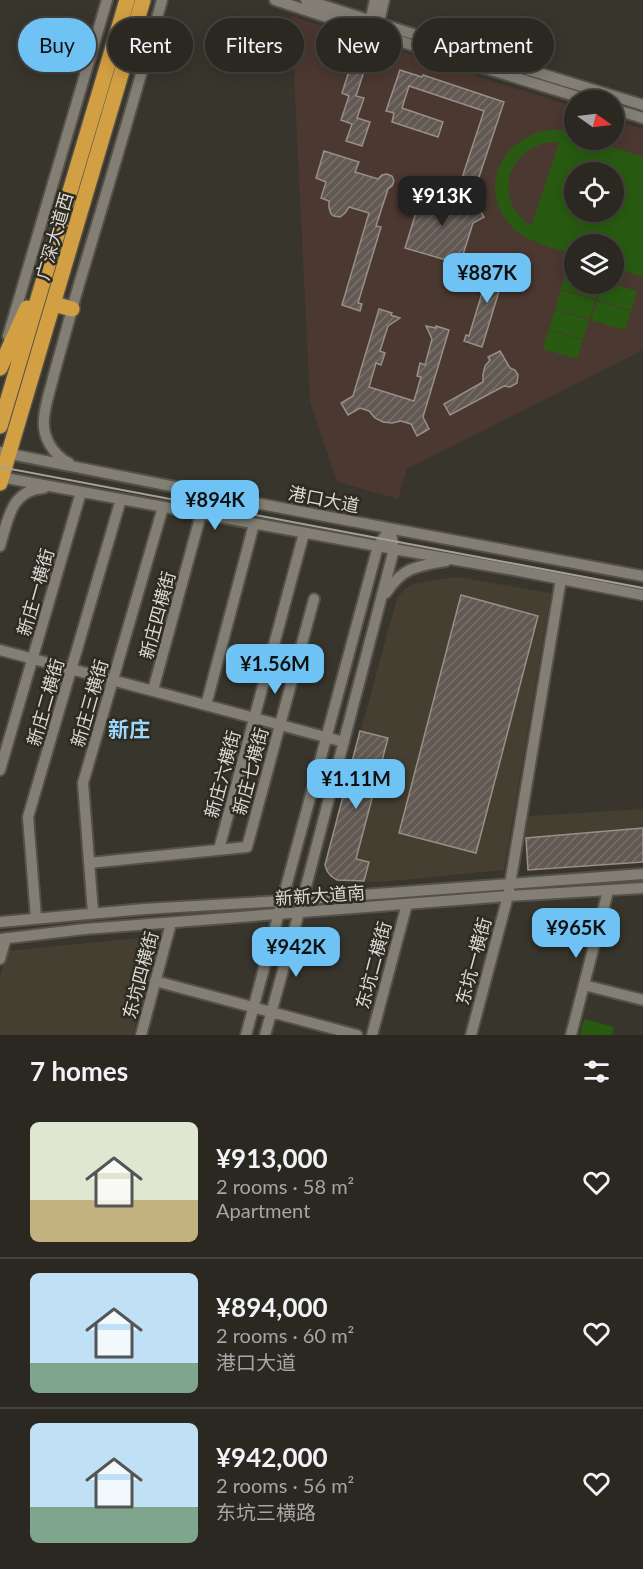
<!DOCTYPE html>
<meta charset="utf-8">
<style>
body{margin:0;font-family:Lato,"Noto Sans SC",sans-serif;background:#32302a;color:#f1f3f6;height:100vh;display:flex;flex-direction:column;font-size:22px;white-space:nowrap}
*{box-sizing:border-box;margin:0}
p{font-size:20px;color:#a5a6a5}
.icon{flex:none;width:33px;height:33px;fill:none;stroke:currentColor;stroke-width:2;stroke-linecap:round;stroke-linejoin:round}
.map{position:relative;height:1035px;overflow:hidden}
.details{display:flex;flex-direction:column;background:#2a2821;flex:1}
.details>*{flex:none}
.top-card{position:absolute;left:18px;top:18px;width:608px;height:54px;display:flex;gap:12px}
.needle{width:39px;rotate:104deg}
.tools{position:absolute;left:564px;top:90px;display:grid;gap:12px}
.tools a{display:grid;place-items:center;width:60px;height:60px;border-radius:50%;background:#2a2821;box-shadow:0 3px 15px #0003,0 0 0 2px #46443f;font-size:30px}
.price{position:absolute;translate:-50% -51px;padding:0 14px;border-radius:12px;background:#6fc2f4;color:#111;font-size:20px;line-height:39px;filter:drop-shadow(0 2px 3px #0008)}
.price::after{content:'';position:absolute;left:50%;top:36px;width:18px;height:14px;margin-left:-9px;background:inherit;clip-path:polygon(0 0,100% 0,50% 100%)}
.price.active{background:#222;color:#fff}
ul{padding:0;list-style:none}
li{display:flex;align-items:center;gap:18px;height:150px;padding:0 30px}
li+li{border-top:2px solid #46443f}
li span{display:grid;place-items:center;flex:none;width:168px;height:120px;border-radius:9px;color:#555}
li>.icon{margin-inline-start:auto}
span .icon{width:72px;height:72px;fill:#fffc;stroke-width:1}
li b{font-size:26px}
h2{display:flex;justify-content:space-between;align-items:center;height:72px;padding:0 30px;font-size:26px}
.pill{padding:0 21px;border-radius:27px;background:#2a2821;box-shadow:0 3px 15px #0003,0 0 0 2px #46443f;font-size:21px;line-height:54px}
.pill.active{background:#6fc2f4;color:#111}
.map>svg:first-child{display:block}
.built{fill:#453f31}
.education{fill:#4b3830;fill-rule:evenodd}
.grass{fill:#285b11;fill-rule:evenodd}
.building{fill:url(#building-hatch);stroke:#998f88;stroke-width:1.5}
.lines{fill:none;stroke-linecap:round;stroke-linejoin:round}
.minor-casing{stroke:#54514a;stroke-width:14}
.highway-casing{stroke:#54514a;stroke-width:18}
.minor{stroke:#837f75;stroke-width:10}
.highway{stroke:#d29f43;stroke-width:15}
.rail{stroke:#a4a19b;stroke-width:2}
.labels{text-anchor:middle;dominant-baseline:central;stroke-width:5;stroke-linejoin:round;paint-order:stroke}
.street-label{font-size:18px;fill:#dbd9d4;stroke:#2e2b22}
.quarter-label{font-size:21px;font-weight:bold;fill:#9cd7fc;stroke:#2e2b22}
</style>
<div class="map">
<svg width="643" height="1035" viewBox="0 0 643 1035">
<defs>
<pattern id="building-hatch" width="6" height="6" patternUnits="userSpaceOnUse" patternTransform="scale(1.5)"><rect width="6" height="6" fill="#625953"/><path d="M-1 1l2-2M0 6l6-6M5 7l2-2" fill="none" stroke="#78706b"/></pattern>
</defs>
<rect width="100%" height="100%" fill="#38352c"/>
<path class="built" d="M456 577 551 593 504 870 381 882 337 880 331 876 327 871 325 865 326 858 397 598 404 590 413 584Z
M643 809V862L528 870 525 836 529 816Z
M159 936 133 1035H0V978L7 951Z"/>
<path class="education" d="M291 16 574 107V140H614V120L643 129V350L407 469 398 499 337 482 310 402ZM574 172H614V212H574ZM574 244H614V284H574Z"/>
<path class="grass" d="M551 130H561L574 134V140H591L643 157V277L614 268V244H574V255C553 247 527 243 511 226 476 188 503 135 551 130ZM552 142 559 143 531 226C492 200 506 148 552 142ZM574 172H614V212H574Z
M567 270 574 272V284H601L596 299 561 289Z
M602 284H612L637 291 631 310 597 300Z
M561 290 595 300 590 319 555 309Z
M597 301 631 311 625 330 591 320Z
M555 310 589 320 583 339 549 329Z
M548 330 583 340 577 359 543 349Z
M584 1019 614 1027 612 1035H580Z"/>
<path class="building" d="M357 46 371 50 356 96 364 98 357 118 370 122 362 146 346 141 352 124 341 120 349 96 342 93Z
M400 70 422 77 423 75 504 102 476 186 461 181 484 111 409 86 402 108 443 122 438 137 392 122 394 113 386 111Z
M324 151 359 162 355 172 378 179 382 175 387 174 392 176 394 181 392 186 388 189 376 226 381 227 358 303 362 304 360 311 342 305 369 213 349 207 345 213 340 217 334 216 331 214 329 208V201L321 198 326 182 316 178Z
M422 190 423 192 427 190 432 199 439 195 461 201 465 209 473 204 476 208 478 207 484 217 473 223 460 264 405 248 418 206 412 195Z
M492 260 507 265 482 347 464 341 466 335 469 336Z
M379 309 392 313 391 315 400 318 388 326 380 351 385 353 381 365 376 363 369 387 414 401 421 377 417 376 420 363 425 365 432 339 426 326 436 328V326L449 330 423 417 429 429 417 436 411 424 401 421 392 423 383 422 375 418 369 411 360 408 348 415 341 403 353 396Z
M500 351 510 368 515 370 518 375 517 383 510 387 504 386 450 415 444 404 483 382V374L485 366 490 360 488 357Z
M461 595 538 616 476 853 399 833Z
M360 731 388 738 356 859 369 862 364 881 337 880 331 876 327 871 325 865Z
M643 828V862L528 870 526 838Z"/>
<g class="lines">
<g class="minor-casing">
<path id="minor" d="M275 0 436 53 588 100
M306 0 435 41 643 105
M369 26 375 0
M377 30 384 0
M614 109 643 118
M8 336 107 0
M0 452 266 505 643 576
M69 463C53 455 42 437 44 418 45 404 51 388 54 374 63 343 71 312 80 281 108 188 136 94 162 0
M0 477 394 549 525 572 643 595
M0 546C8 519 11 490 44 488
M386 593C403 567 417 566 446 561
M0 650 344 742
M153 690 201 514
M206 705 254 524
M0 770 81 492
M219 849 304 533
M89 863 247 847 314 599
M93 913 83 783 163 507
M36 918 28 817 121 499
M0 922 144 909 282 901 643 874
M0 939 85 929 508 896 643 888
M0 959 6 938
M155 981 357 1035
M584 985 643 1000
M141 1035 171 923
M246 1035 378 546 390 529
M265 1035 303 898 394 549 390 529
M372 1035 407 904
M471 1035 508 896 561 579
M571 1035 608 891"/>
</g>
<g class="highway-casing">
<path id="highway" d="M54 304 72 309
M0 368 27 308
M0 426 127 0
M0 483 143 0"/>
</g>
<use href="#minor" class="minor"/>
<use href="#highway" class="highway"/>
<path class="rail" d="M0 467 643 588"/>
</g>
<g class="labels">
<g class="street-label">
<text transform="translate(54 236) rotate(-74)">广深大道西</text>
<text transform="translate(324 499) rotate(11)">港口大道</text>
<text transform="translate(35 592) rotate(-74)">新庄一横街</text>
<text transform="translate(157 615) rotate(-75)">新庄四横街</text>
<text transform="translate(45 702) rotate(-74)">新庄二横街</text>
<text transform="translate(89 703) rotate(-74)">新庄三横街</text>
<text transform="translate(250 771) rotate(-75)">新庄七横街</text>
<text transform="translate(222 774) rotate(-75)">新庄六横街</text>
<text transform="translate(320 895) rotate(-4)">新新大道南</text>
<text transform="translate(473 961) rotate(-75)">东坑一横街</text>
<text transform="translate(373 965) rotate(-75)">东坑二横街</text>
<text transform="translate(140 975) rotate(-75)">东坑四横街</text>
</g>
<g class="quarter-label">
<text x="129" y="728">新庄</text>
</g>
</g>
</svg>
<div class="tools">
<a><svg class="needle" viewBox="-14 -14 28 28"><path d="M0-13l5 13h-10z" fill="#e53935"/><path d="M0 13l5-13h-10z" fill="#a5a6a5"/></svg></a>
<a><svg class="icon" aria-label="locate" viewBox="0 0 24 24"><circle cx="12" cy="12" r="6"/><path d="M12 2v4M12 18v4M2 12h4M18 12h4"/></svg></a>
<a><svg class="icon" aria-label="layers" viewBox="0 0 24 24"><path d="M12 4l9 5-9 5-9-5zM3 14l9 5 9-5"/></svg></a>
</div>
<b class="price active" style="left:442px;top:227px">¥913K</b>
<b class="price" style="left:487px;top:304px">¥887K</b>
<b class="price" style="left:215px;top:531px">¥894K</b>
<b class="price" style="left:275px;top:695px">¥1.56M</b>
<b class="price" style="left:356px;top:810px">¥1.11M</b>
<b class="price" style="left:576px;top:959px">¥965K</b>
<b class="price" style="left:296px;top:978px">¥942K</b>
<div class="top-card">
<a class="pill active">Buy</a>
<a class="pill">Rent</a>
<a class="pill">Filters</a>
<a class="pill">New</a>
<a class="pill">Apartment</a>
</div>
</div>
<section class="details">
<h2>7 homes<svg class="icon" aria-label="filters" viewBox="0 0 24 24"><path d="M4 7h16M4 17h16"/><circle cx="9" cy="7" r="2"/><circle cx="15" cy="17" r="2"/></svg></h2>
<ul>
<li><span style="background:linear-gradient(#dfe7d0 65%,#c2b280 0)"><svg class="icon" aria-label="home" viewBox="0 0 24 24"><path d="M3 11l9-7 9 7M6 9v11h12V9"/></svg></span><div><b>¥913,000</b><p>2 rooms · 58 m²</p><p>Apartment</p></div><svg class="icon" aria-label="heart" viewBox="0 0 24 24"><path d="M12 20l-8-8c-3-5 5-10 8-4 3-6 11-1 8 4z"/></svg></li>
<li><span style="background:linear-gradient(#bfe0f5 75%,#7fa58c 0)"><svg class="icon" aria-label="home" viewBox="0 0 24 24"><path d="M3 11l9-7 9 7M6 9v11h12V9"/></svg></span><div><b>¥894,000</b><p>2 rooms · 60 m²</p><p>港口大道</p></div><svg class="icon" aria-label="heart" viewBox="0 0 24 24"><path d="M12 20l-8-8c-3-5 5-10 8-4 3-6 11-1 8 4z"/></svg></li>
<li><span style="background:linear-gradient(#bfe0f5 70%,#7fa58c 0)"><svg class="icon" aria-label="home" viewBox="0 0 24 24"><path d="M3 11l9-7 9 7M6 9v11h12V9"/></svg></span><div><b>¥942,000</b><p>2 rooms · 56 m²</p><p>东坑三横路</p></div><svg class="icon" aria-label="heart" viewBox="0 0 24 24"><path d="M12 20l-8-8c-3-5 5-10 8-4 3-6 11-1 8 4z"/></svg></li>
</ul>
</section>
